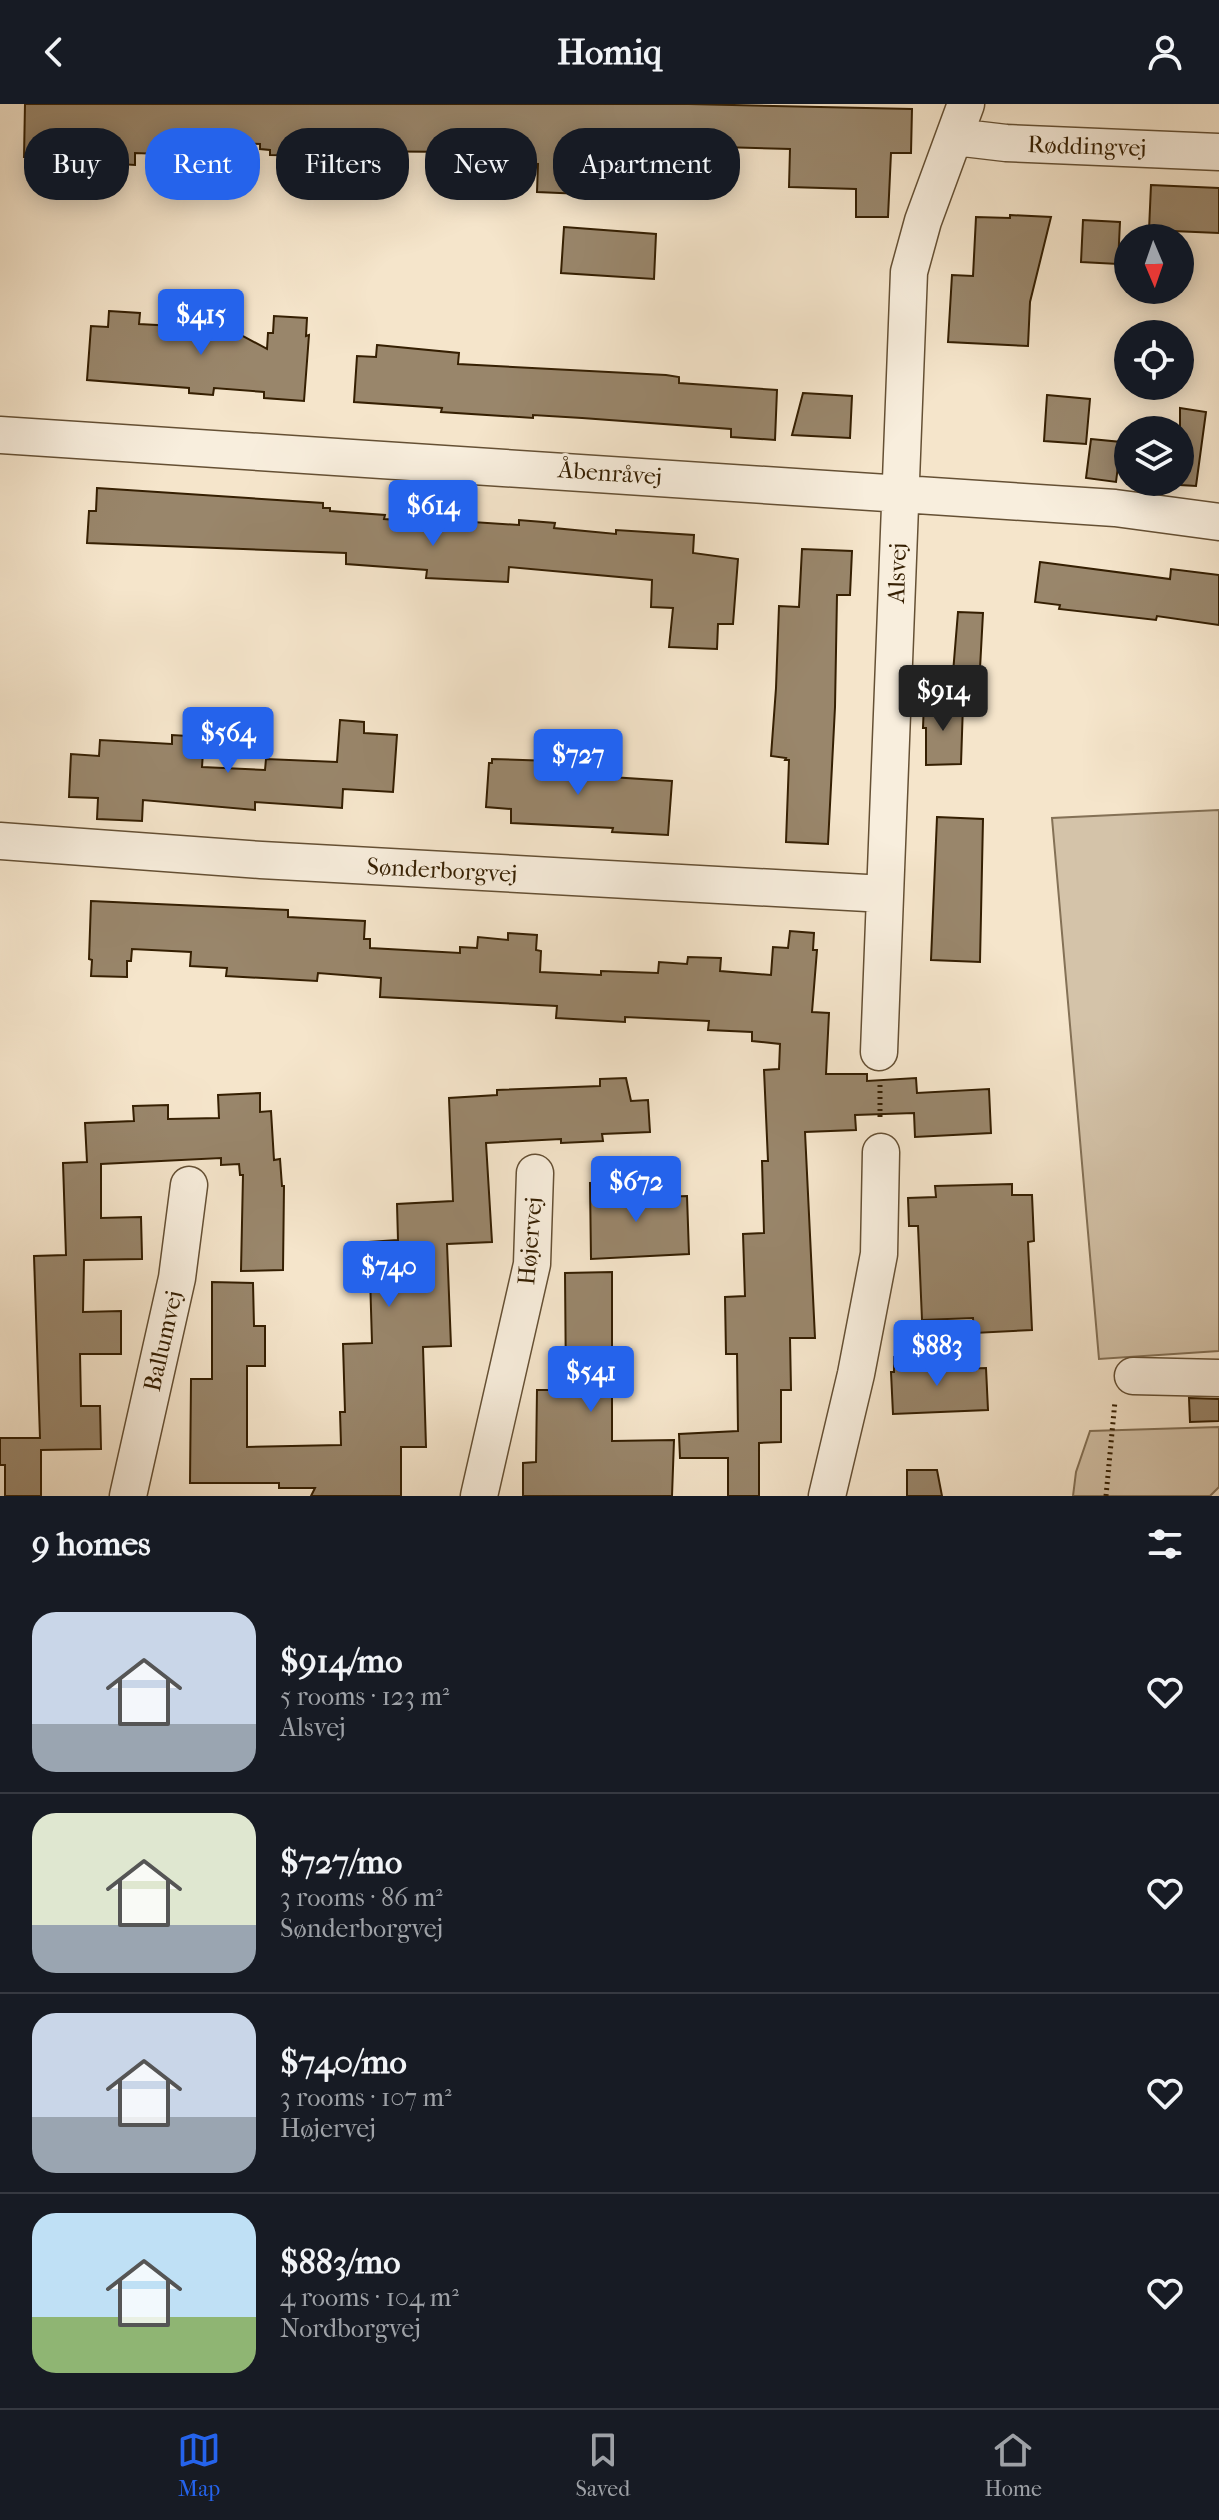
<!DOCTYPE html>
<meta charset="utf-8">
<style>
body{margin:0;font-family:"IM FELL French Canon",serif;background:#242831;color:#f1f3f6;height:100vh;display:flex;flex-direction:column;font-size:30px;white-space:nowrap}
*{box-sizing:border-box;margin:0}
p{font-size:26px;color:#9ea1a6}
.icon{flex:none;width:44px;height:44px;fill:none;stroke:currentColor;stroke-width:2;stroke-linecap:round;stroke-linejoin:round}
.map{position:relative;height:1392px;overflow:hidden}
.side{display:flex;flex-direction:column;background:#171b24;flex:1}
.side>*{flex:none}
.top-card{position:absolute;left:24px;top:24px;width:800px;height:72px;display:flex;gap:16px}
.needle{width:52px;rotate:178deg}
.tools{position:absolute;left:1114px;top:120px;display:grid;gap:16px}
.tools a{display:grid;place-items:center;width:80px;height:80px;border-radius:50%;background:#171b24;box-shadow:0 4px 20px #0003;font-size:40px}
.price{position:absolute;translate:-50% -68px;padding:0 18px;border-radius:8px;background:#2563eb;color:#fff;font-size:26px;line-height:52px;filter:drop-shadow(0 2px 4px #0008)}
.price::after{content:'';position:absolute;left:50%;top:48px;width:24px;height:18px;margin-left:-12px;background:inherit;clip-path:polygon(0 0,100% 0,50% 100%)}
.price.on{background:#222;color:#fff}
ul{padding:0;list-style:none}
li{display:flex;align-items:center;gap:24px;height:200px;padding:0 32px}
li+li{border-top:2px solid #363941}
li span{display:grid;place-items:center;flex:none;width:224px;height:160px;border-radius:24px;color:#555}
li>.icon{margin-inline-start:auto}
span .icon{width:96px;height:96px;fill:#fffc;stroke-width:1}
li b{font-size:34px}
h2{display:flex;justify-content:space-between;align-items:center;height:96px;padding:0 32px;font-size:34px}
.tag{padding:0 28px;border-radius:32px;background:#171b24;box-shadow:0 4px 20px #0003;font-size:28px;line-height:72px}
.tag.on{background:#2563eb;color:#fff}
header{display:flex;justify-content:space-between;align-items:center;height:104px;padding:0 32px;background:#171b24;font-size:36px;font-weight:700}
.tabs{display:flex;justify-content:space-around;align-items:center;height:112px;border-top:2px solid #363941;background:#171b24;font-size:22px;color:#9ea1a6}
.tabs a{display:grid;justify-items:center;gap:4px}
.tabs .on{color:#2563eb}
.map>svg:first-child{display:block}
.green{fill:#d4c3a9;stroke:#847156;stroke-width:2}
.building{fill:#99866b;stroke:#351f02;stroke-width:2}
.lines{fill:none;stroke-linecap:round;stroke-linejoin:round}
.minor-casing{stroke:#655034;stroke-width:39}
.path{stroke:#351f02;stroke-width:5;stroke-dasharray:2 4;stroke-linecap:butt}
.minor{stroke:#f8eedd;stroke-width:36}
.labels{text-anchor:middle;dominant-baseline:central;stroke-width:6;stroke-linejoin:round;paint-order:stroke}
.street-label{font-size:24px;fill:#351f02;stroke:#f8eedd}
</style>
<header><svg class="icon" aria-label="back" viewBox="0 0 24 24"><path d="M15 5l-7 7 7 7"/></svg>Homiq<svg class="icon" aria-label="person" viewBox="0 0 24 24"><circle cx="12" cy="8" r="4"/><path d="M4 21q1-7 8-7t8 7"/></svg></header>
<div class="map">
<svg width="1219" height="1392" viewBox="0 0 1219 1392">
<rect width="100%" height="100%" fill="#f5e5cb"/>
<filter id="stains"><feTurbulence type="fractalNoise" baseFrequency=".0025" numOctaves="4"/><feColorMatrix values="0 0 0 0 .2 0 0 0 0 .09 0 0 0 0 .02 0 0 0 .5 -.17"/></filter>
<radialGradient id="worn" r=".72"><stop offset=".6" stop-color="#630" stop-opacity="0"/><stop offset="1" stop-color="#630" stop-opacity=".3"/></radialGradient>
<path class="green" d="M1219 706V1247L1099 1255 1052 714Z
M1219 1323V1383L1210 1392H1073L1076 1368 1090 1327Z"/>
<path class="building" d="M25 0H689L912 5 911 49H891L888 113H856V85L789 83 790 45 583 39 582 90 537 88 538 60 463 57V48L325 47V52L270 51V46L260 45V40L205 38V43L188 42 187 51 135 49V61L103 59V54L24 53Z
M1151 81 1219 84V129L1149 126Z
M1010 111 1051 113 1030 198 1028 242 948 238 952 171 973 172 976 113 1010 114Z
M1083 116 1120 118 1118 160 1081 158Z
M564 123 656 130 654 175 561 169Z
M109 207 140 209 139 220 230 225 267 245 268 229H273L274 212 307 214 306 232 309 231 304 297 264 294V288L214 284 213 291 189 289V284L87 276 91 222 108 223Z
M377 241 459 249 458 260 666 271 679 273V279L777 286 775 336 731 333V325L582 314 533 311V314L441 308 442 304 354 298 357 252 376 253Z
M803 289 852 292 850 334 792 331Z
M1047 291 1090 295 1086 340 1044 337Z
M1180 304 1206 308 1196 382 1180 381Z
M1091 335 1121 338 1116 378 1086 374Z
M97 384 323 399V404H330V407L385 411 384 415 414 417 443 426V416L519 421V416L555 419 554 424 616 430V426L694 431 693 449 738 455 733 520H718L717 545 669 543 673 504 651 503 652 476 509 463 508 478 426 474 427 466 346 460V449L87 439 89 407H96Z
M802 445 852 447 850 491H837L835 603 828 740 786 738 789 656H785L786 654 771 652 776 584 779 502 799 503Z
M1040 458 1170 475 1171 465 1219 471V521L1157 512 1156 516 1059 505 1060 501 1035 498Z
M958 508 983 509 979 583 952 581Z
M924 598 963 600 961 660 926 661V624H923Z
M340 616 364 618V629L397 631 393 688 343 685 342 704 255 698V706L143 696 142 717 97 715 98 694 69 693 71 650 99 652 100 636 172 640V631L204 633 202 663 265 666 266 655 337 658Z
M492 655 581 658 580 671 672 677 668 731 612 728 613 724 511 719V705L486 703 489 659H492Z
M937 713 983 715 980 858 931 856Z
M91 797 288 806V813L365 817 364 835H370V844L460 849V843L477 844 478 833 508 836V829L537 831 536 846 541 847 540 868 601 871V867L658 869 659 858 687 860 688 853 721 854 720 867 771 871 773 843 788 844 790 827 814 829 813 846H817L812 908 829 909 826 970H867V977L916 974 917 989 989 985 991 1029 915 1033 914 1009 855 1011 856 1026 805 1028 815 1234H790L791 1286H781V1338L759 1339V1392H728V1354H680L679 1330 738 1327 737 1250H726L725 1193 745 1192 743 1130 764 1129 762 1057H768L764 966 779 965 780 940 752 937V928L708 926 709 917 625 913V918L556 914 557 902 380 893 381 874 318 869 317 877 226 872 227 864 190 862 191 848 132 845 131 857H127V873L91 872 92 856 89 855Z
M626 974 631 997 648 996 650 1028 602 1030 603 1037 561 1039V1035L486 1039 492 1138 447 1140 451 1242 423 1243 426 1343H401V1392H311L315 1384H279V1379H190L191 1275H212V1178L253 1179 254 1222H265V1262H247V1343L341 1341 340 1308H345L343 1240 372 1239 369 1138 398 1136 397 1100 453 1097 449 994 497 991V986L600 982V975Z
M260 989V1008L271 1007 274 1056 280 1055 282 1082H284L283 1166 241 1167 243 1071H240L239 1060 221 1061V1054L101 1060V1114L141 1113 142 1152V1155L84 1156 83 1208 121 1207V1250H80L81 1302H100L101 1345 41 1346V1392H5V1361H0V1334H40L34 1152 66 1151 63 1059 87 1058 85 1019 134 1017 133 1002 168 1001V1015L219 1014 218 991Z
M622 1078 623 1094 687 1092 689 1150 591 1155 590 1079Z
M1012 1080V1091H1032L1034 1137 1028 1138 1032 1226 974 1229 973 1214 922 1216 918 1122H909L908 1094 936 1093 935 1082Z
M612 1168V1337L674 1336 672 1392H523V1359L536 1358 537 1286H566L565 1169Z
M923 1252 924 1266 986 1264 988 1306 893 1310 891 1268H894V1253Z
M1189 1294 1219 1295V1317L1190 1318Z
M907 1366H937L942 1392H907Z"/>
<g class="lines">
<g class="minor-casing">
<path id="minor" d="M955 33 1006 39 1219 48
M0 331 1115 404 1219 418
M0 737 261 756 885 790
M879 948 909 168 923 117 966 0
M1133 1272 1219 1274
M128 1392 177 1174 189 1081
M479 1392 532 1160 535 1069
M827 1392 856 1270 879 1150 881 1048"/>
</g>
<path class="path" d="M880 981V1015
M1106 1392 1115 1297"/>
<use href="#minor" class="minor"/>
</g>
<g class="labels">
<g class="street-label">
<text transform="translate(1087 42) rotate(2)">Røddingvej</text>
<text transform="translate(610 369) rotate(4)">Åbenråvej</text>
<text transform="translate(897 469) rotate(-88)">Alsvej</text>
<text transform="translate(442 766) rotate(3)">Sønderborgvej</text>
<text transform="translate(530 1137) rotate(-85)">Højervej</text>
<text transform="translate(163 1237) rotate(-77)">Ballumvej</text>
</g>
</g>
<rect width="100%" height="100%" filter="url(#stains)"/>
<rect width="100%" height="100%" fill="url(#worn)"/>
</svg>
<div class="tools">
<a><svg class="needle" viewBox="-14 -14 28 28"><path d="M0-13l5 13h-10z" fill="#e53935"/><path d="M0 13l5-13h-10z" fill="#9ea1a6"/></svg></a>
<a><svg class="icon" aria-label="locate" viewBox="0 0 24 24"><circle cx="12" cy="12" r="6"/><path d="M12 2v4M12 18v4M2 12h4M18 12h4"/></svg></a>
<a><svg class="icon" aria-label="layers" viewBox="0 0 24 24"><path d="M12 4l9 5-9 5-9-5zM3 14l9 5 9-5"/></svg></a>
</div>
<b class="price" style="left:201px;top:253px">$415</b>
<b class="price" style="left:433px;top:444px">$614</b>
<b class="price on" style="left:943px;top:629px">$914</b>
<b class="price" style="left:228px;top:671px">$564</b>
<b class="price" style="left:578px;top:693px">$727</b>
<b class="price" style="left:636px;top:1120px">$672</b>
<b class="price" style="left:389px;top:1205px">$740</b>
<b class="price" style="left:937px;top:1284px">$883</b>
<b class="price" style="left:591px;top:1310px">$541</b>
<div class="top-card">
<a class="tag">Buy</a>
<a class="tag on">Rent</a>
<a class="tag">Filters</a>
<a class="tag">New</a>
<a class="tag">Apartment</a>
</div>
</div>
<section class="side">
<h2>9 homes<svg class="icon" aria-label="filters" viewBox="0 0 24 24"><path d="M4 7h16M4 17h16"/><circle cx="9" cy="7" r="2"/><circle cx="15" cy="17" r="2"/></svg></h2>
<ul>
<li><span style="background:linear-gradient(#c9d6e8 70%,#9aa5b1 0)"><svg class="icon" aria-label="home" viewBox="0 0 24 24"><path d="M3 11l9-7 9 7M6 9v11h12V9"/></svg></span><div><b>$914/mo</b><p>5 rooms · 123 m²</p><p>Alsvej</p></div><svg class="icon" aria-label="heart" viewBox="0 0 24 24"><path d="M12 20l-8-8c-3-5 5-10 8-4 3-6 11-1 8 4z"/></svg></li>
<li><span style="background:linear-gradient(#dfe7d0 70%,#9aa5b1 0)"><svg class="icon" aria-label="home" viewBox="0 0 24 24"><path d="M3 11l9-7 9 7M6 9v11h12V9"/></svg></span><div><b>$727/mo</b><p>3 rooms · 86 m²</p><p>Sønderborgvej</p></div><svg class="icon" aria-label="heart" viewBox="0 0 24 24"><path d="M12 20l-8-8c-3-5 5-10 8-4 3-6 11-1 8 4z"/></svg></li>
<li><span style="background:linear-gradient(#c9d6e8 65%,#9aa5b1 0)"><svg class="icon" aria-label="home" viewBox="0 0 24 24"><path d="M3 11l9-7 9 7M6 9v11h12V9"/></svg></span><div><b>$740/mo</b><p>3 rooms · 107 m²</p><p>Højervej</p></div><svg class="icon" aria-label="heart" viewBox="0 0 24 24"><path d="M12 20l-8-8c-3-5 5-10 8-4 3-6 11-1 8 4z"/></svg></li>
<li><span style="background:linear-gradient(#bfe0f5 65%,#8fb573 0)"><svg class="icon" aria-label="home" viewBox="0 0 24 24"><path d="M3 11l9-7 9 7M6 9v11h12V9"/></svg></span><div><b>$883/mo</b><p>4 rooms · 104 m²</p><p>Nordborgvej</p></div><svg class="icon" aria-label="heart" viewBox="0 0 24 24"><path d="M12 20l-8-8c-3-5 5-10 8-4 3-6 11-1 8 4z"/></svg></li>
</ul>
</section>
<nav class="tabs">
<a class="on"><svg class="icon" aria-label="map" viewBox="0 0 24 24"><path d="M3 6l6-2 6 2 6-2v14l-6 2-6-2-6 2zM9 4v14M15 6v14"/></svg>Map</a>
<a><svg class="icon" aria-label="saved" viewBox="0 0 24 24"><path d="M7 4h10v16l-5-4-5 4z"/></svg>Saved</a>
<a><svg class="icon" aria-label="home" viewBox="0 0 24 24"><path d="M3 11l9-7 9 7M6 9v11h12V9"/></svg>Home</a>
</nav>
